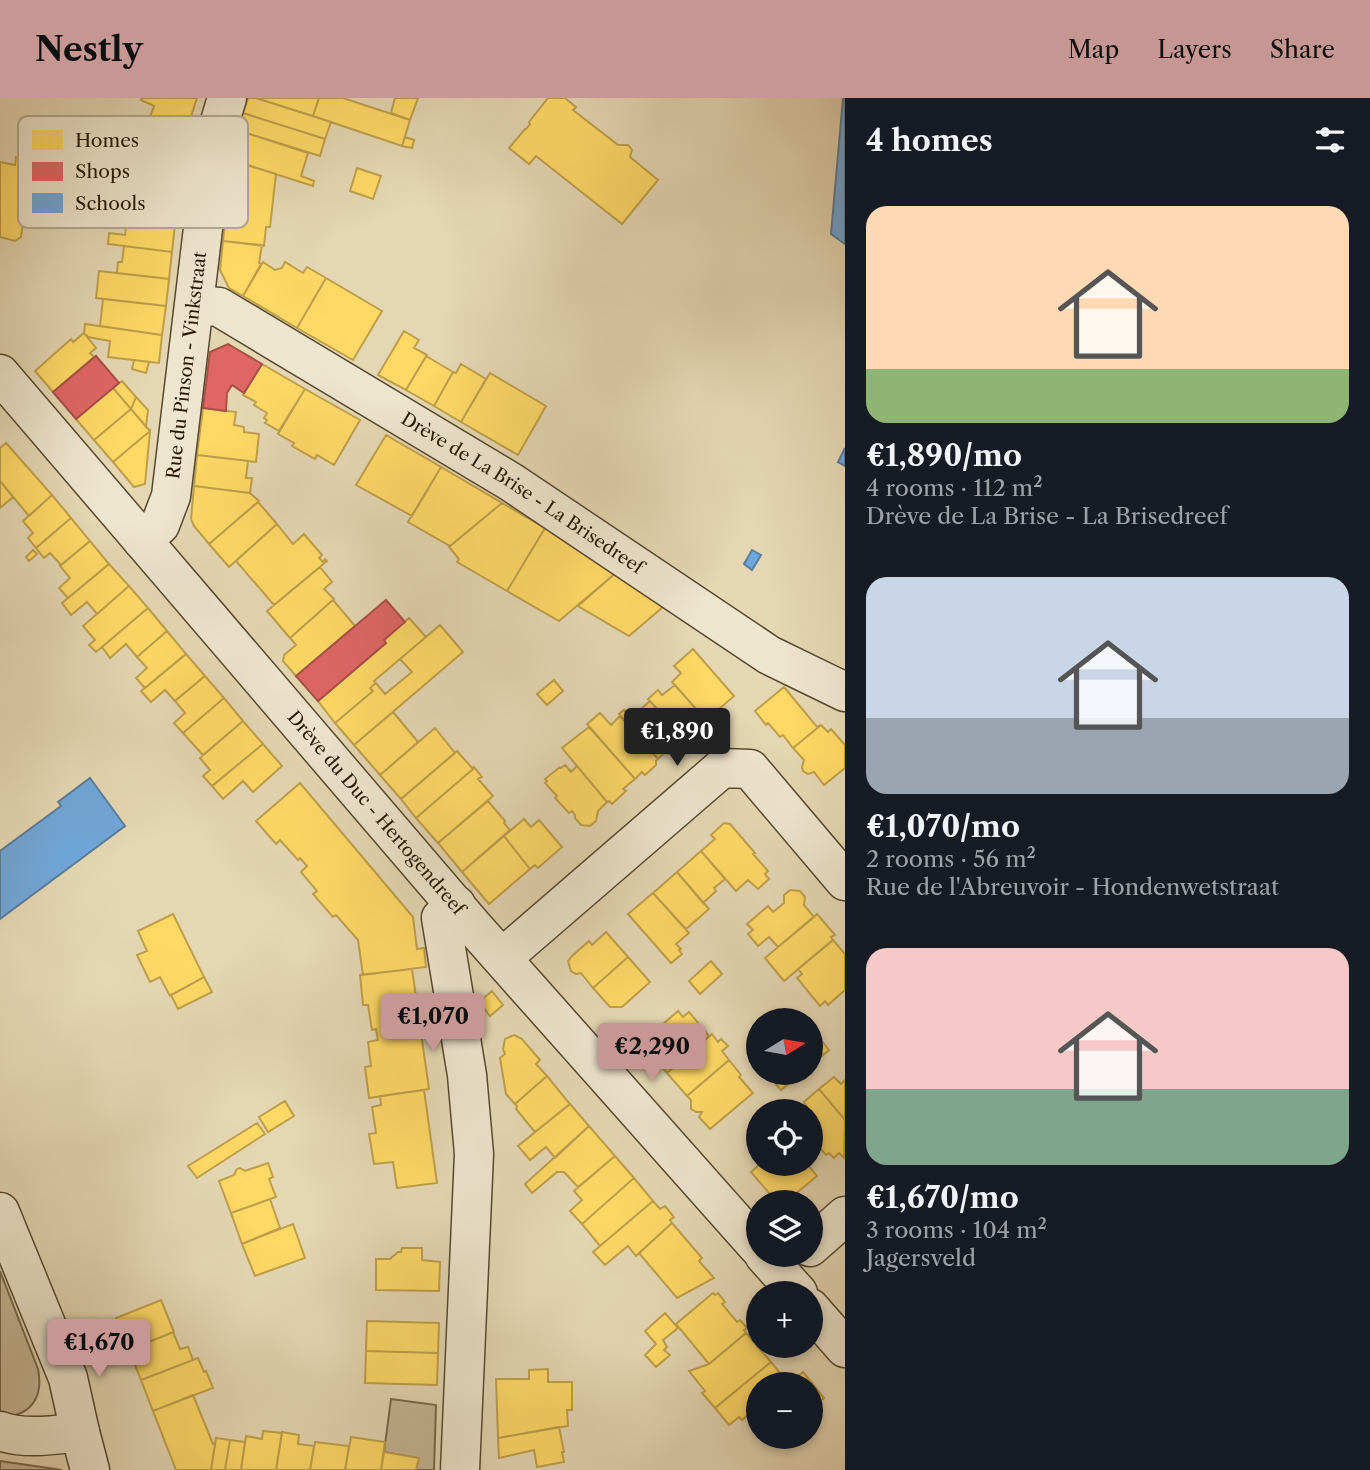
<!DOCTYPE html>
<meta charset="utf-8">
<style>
body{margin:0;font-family:"Libre Caslon Text",serif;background:#242831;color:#f1f3f6;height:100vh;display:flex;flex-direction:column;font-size:26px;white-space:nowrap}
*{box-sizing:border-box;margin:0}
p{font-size:23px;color:#9ea1a6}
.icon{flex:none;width:38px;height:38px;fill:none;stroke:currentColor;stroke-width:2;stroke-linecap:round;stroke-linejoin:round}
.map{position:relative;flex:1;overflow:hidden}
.drawer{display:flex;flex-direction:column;background:#171b24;width:525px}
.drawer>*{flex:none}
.needle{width:46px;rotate:79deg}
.fabs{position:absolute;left:746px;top:910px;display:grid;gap:14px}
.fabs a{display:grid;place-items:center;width:77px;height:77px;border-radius:50%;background:#171b24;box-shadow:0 4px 10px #0003;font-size:35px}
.price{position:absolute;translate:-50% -60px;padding:0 16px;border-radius:7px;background:#c59692;color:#111;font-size:23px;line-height:46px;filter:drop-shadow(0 2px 4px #0008)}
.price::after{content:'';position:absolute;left:50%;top:42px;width:21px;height:16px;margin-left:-10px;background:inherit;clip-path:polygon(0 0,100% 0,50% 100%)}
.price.current{background:#222;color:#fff}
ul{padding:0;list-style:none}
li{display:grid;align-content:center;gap:14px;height:371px;padding:0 21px}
li span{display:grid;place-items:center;height:217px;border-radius:21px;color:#555}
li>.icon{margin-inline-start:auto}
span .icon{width:126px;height:126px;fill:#fffc;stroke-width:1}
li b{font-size:30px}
h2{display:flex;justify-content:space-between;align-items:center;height:84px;padding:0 21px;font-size:30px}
header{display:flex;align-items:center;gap:42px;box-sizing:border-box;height:98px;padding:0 35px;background:#c59692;color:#111}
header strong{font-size:33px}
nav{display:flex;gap:38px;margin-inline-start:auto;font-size:24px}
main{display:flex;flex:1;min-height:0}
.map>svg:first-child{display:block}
.green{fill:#c5b795;stroke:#76684c;stroke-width:2}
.homes{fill:#ffd966;stroke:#be9f49;stroke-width:2}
.shops{fill:#e06666;stroke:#a94f49;stroke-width:2}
.schools{fill:#6fa8dc;stroke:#5a7d9b;stroke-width:2}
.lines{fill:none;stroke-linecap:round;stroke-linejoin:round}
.minor-casing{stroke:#574830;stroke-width:41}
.minor{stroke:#eee5ce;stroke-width:38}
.labels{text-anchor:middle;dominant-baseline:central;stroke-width:7;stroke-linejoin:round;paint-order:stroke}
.street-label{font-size:18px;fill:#281804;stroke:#eee5ce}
.key{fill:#eee5ce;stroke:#b3a891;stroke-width:2}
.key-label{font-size:19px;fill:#281804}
</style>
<header>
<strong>Nestly</strong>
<nav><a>Map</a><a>Layers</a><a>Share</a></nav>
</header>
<main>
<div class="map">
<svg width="845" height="1372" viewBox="0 0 845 1372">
<rect width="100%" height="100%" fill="#e5d7b3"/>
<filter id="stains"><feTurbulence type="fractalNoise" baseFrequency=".00286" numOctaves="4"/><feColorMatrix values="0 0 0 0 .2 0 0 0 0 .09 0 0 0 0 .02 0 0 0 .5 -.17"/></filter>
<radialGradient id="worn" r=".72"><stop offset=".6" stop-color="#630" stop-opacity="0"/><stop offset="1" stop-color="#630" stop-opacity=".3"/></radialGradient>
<path class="green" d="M0 1173 38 1271C44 1300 30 1319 0 1319Z
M391 1301 436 1307 434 1372H416L418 1360 384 1354Z
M0 1363 62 1372H0Z"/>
<path class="homes" d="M142 0H197L186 34 150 19 154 8 141 2Z
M248 0H256L331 24 325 41 243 15Z
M256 0H319L313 18Z
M319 0H343L410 22 402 48 313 18Z
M395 0H418L410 22 391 15Z
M548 0H565L576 9 573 12 618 47H628L632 52 630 59 658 82 622 126 536 58 529 66 509 50 525 31H526L530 26 529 24Z
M243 15 325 41 320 58 237 32Z
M237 32 308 55 301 78 314 83 313 88 228 61Z
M405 39 414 42 412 50 402 48Z
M16 59 41 63V72L32 118 24 117 21 139 15 143 0 139V64L15 67Z
M232 62 276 76 270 129H266L264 148 223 143 228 99 233 96 243 97 246 76 235 75 231 73Z
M357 70 381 78 373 101 350 93Z
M127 120 175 126 172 154 108 146 109 135 125 137Z
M223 143 262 147 259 165 261 166 243 198 229 190 220 172Z
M124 148 172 154 169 181 117 175 118 164H122Z
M263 164 275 172 282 170 285 164 303 175 307 169 326 180 297 230 243 198Z
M99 173 169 181 166 208 96 200Z
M326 180 382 213 353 262 297 230Z
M103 201 166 208 162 237 100 228Z
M85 226 162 237 159 265 108 259 110 243 88 239 84 235Z
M404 233 419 242 414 250 427 257 406 292 378 277Z
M84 235 96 250 90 255 94 259 53 294 35 273 71 241 73 244Z
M426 258 453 274 434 308 406 292Z
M134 262 149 264 146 275 132 271Z
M262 266 305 291 279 333 265 325 267 322 264 320 267 315 254 307 256 304 243 297Z
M461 266 486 281 461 324 434 308 453 274 456 275Z
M490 275 546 308 518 357 461 324Z
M122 283 136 299 131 311 113 290Z
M113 290 131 311 94 342 76 321Z
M305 291 360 322 334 367 317 357 315 361 292 348 294 345 278 336Z
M136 299 148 312 146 329 131 311Z
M203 310 236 314 234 327 244 329V334L259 336 256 364 197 357Z
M131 311 150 333 113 364 94 342Z
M150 333 145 386 134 389 113 364Z
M386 337 441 369 412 418 356 387Z
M6 345 52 397 29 418 0 383V350Z
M197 357 248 363 246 380H252L250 395 194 388Z
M441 369 502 405 450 448 408 424Z
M0 383 13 399 0 410Z
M194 388 250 395 259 403 209 446 194 428 191 421Z
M52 397 71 420 36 450 28 440 33 435 23 423Z
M258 404 277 426 229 469 209 446Z
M502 405 545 430 507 493 457 464 459 461 449 449Z
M71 420 90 443 61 467 50 455 44 460 36 450Z
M277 426 293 446 304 436 322 457 319 460 323 464 325 461 327 463 274 507 236 463Z
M545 430 618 473 559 523 507 493Z
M90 443 109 466 68 500 59 490 70 480 60 468Z
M33 452 37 456 29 463 26 459Z
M109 466 129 488 97 516 87 504 71 517 62 505Z
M320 469 332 484 324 491 334 501 290 540 267 513Z
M618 473 670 503 629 538 578 508Z
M129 488 148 510 96 554 89 547 95 542 83 528Z
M333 502 355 528 296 578 283 563 284 557 296 547 290 540Z
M148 510 167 533 137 559 126 546 110 560 102 549Z
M409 520 426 539 374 583 376 585 370 590 373 593 335 625 318 603 386 545 384 542Z
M440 527 463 554 354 647 335 625 373 593 370 590 376 585 385 596 412 574 400 561Z
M167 533 186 556 145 590 136 580 147 570 137 559Z
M693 551 734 598 717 613 715 611 704 620 672 584 681 575 674 568Z
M186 556 205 578 175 603 165 592 151 604 141 593Z
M205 578 224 600 183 635 174 625 185 615 175 603Z
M554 582 563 593 547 607 537 596Z
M675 587 704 620 682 639 648 601 658 592 662 597Z
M784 589 817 629 821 627 793 650 783 637 780 639 768 625 766 627 755 613Z
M224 600 243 623 203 657 183 635Z
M650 603 682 639 680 649 672 656 664 655 658 661 619 616 624 612 631 620Z
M393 614 418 644 380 677 354 647Z
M600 615 611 627 620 618 658 661 656 663V667L645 677 642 674 635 681 587 626Z
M243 623 263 646 212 688 203 678 210 672 200 660Z
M821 627 828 634 831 631 845 647V670L824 687 814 674 808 676 803 673 802 669 804 662 793 650Z
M589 629 635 681 623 691 626 693 612 706 609 703 607 704 562 650Z
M435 630 455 655 401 701 380 677Z
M263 646 282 668 253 694 243 683 223 701 212 688Z
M457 653 473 671 416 720 401 701Z
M565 667 571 674 577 668 607 704 598 713 596 723 590 728 581 727 575 720V717L572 713 569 715 555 700 557 698 545 685 547 683 545 681 560 669 561 670Z
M474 669 482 679 478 681 493 698 438 745 416 720 473 671Z
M300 685 413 819 417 851 424 850 426 869 363 877 358 842 336 817 333 819 313 796 317 793 301 774 307 768 300 760 298 762 280 742 276 746 256 723Z
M488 703 505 723 504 725 510 732 462 774 438 745Z
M524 721 531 729 539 722 562 749 538 770 535 767 530 771 504 738Z
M724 725 730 726 755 755 753 756 768 773 765 776 769 781 758 791 748 782 736 793 701 753 715 741 711 737Z
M504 738 530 771 489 806 462 774Z
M701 753 725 781 714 790 716 793 703 805 677 774Z
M677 774 709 811 686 831 653 795Z
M790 792 800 793 805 799 804 807 814 819 778 849 769 839 758 848 748 836 753 832 747 826 768 808 773 814 784 805V797Z
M653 795 689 835 676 846 681 851 679 852 682 856 671 865 628 816Z
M173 816 204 879 170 898 160 879 150 884 137 857 147 853 138 833Z
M817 816 835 837 831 839 833 842 784 883 765 860Z
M606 834 628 859 593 890 581 875 576 876 571 873 568 863 572 858 589 843 592 847Z
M833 842 845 856V892L828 907 825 903 820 908 797 880 802 876 798 871Z
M628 859 650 884 622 909H610L593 890Z
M711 863 722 876 700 896 689 883Z
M412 871 420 927H415L417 936 421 935 429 991 369 1000 365 969 371 968 368 944 378 942 376 931 372 932 368 907H363L360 877Z
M204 879 212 894 178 911 171 897Z
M492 893 503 907 490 918 479 904Z
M678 913 683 919 689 914 709 938 667 975 654 959 650 960 643 955 641 952V945Z
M712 936 718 944 721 941 728 948 722 953 729 962 687 998 667 975Z
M514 937 522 941 540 962 536 966 547 978 515 1006 506 996 500 960 505 956 503 951 505 941Z
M817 937 829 952 810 968V944Z
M729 962 741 977 739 979 753 995 710 1031 699 1019 702 1014H696L691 1011V1002L687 998Z
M774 975H802L781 992 770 979Z
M547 978 570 1006 535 1034 516 1011 517 1008 515 1006Z
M834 979 841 986 845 982V1022L819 991Z
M819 991 845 1022 844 1060 839 1055 834 1060 829 1055 826 1057 810 1039V1013H802L807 1009 804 1004Z
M424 992 437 1085 397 1090 393 1064 374 1066 369 1036 376 1035 372 1009 381 1007 380 998Z
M285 1003 294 1018 268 1034 259 1019Z
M570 1006 589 1028 555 1060 546 1049 530 1062 518 1048Z
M257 1025 265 1036 197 1080 188 1068Z
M589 1028 615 1058 578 1089 564 1074H557L532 1095 525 1086Z
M615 1058 634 1080 582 1126 570 1113 582 1102 574 1093Z
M268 1065 273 1079 269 1081 276 1099 231 1115 219 1083 234 1077 237 1071 240 1070 245 1073Z
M760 1066H807L817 1078 793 1098 794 1101 790 1104H774L770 1100V1096L751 1074Z
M634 1080 653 1103 600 1148 582 1126Z
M270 1101 280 1130 242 1146 231 1115Z
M653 1103 660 1111 665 1108 674 1119 670 1122 672 1125 636 1158 628 1148 605 1167 593 1154Z
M672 1125 702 1160 699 1163 714 1180 677 1200 639 1155Z
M293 1126 305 1160 255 1178 242 1146Z
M402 1150H422V1162L440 1164 439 1193 376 1192V1161H390L398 1154H401Z
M713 1195 715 1197 718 1195 725 1204 722 1206 737 1224 740 1222 747 1230 744 1232 746 1235 709 1266 676 1226Z
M161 1202 174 1234 129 1252 116 1220Z
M665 1215 678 1230 663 1242 667 1249 664 1252 670 1257 656 1269 645 1257 656 1246 645 1233Z
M367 1223 439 1225 438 1255 366 1253Z
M173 1234 180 1251 188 1249 193 1262 141 1282 129 1252Z
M746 1235 771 1264 715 1310 702 1295 705 1293 689 1273 709 1266Z
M366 1253 438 1255 437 1287 365 1285Z
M198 1260 204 1274 206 1273 213 1290 153 1313 141 1282Z
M771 1264 789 1286H758V1313L754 1316 752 1313 742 1322 739 1319 729 1327 715 1310Z
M548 1271V1284H572V1312H567L568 1328 498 1340 496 1281H529V1272Z
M803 1274 824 1300 810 1311V1286H789Z
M193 1297 213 1346 215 1347 211 1372H176L153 1313Z
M559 1329 564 1354H562L564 1364 537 1369 534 1352 499 1360 498 1340Z
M263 1333 282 1335 276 1372H241L246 1338 262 1341Z
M282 1334 299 1337 298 1346 314 1348 310 1372H276Z
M351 1339 385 1344 381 1372H345Z
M216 1340 230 1342 225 1372H211Z
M230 1342 245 1344 241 1372H225Z
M315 1344 349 1348 345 1372H310Z
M384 1354 419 1360 416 1372H381Z"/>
<path class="shops" d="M228 246 262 266 244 295 232 287 227 295 226 313 203 310 210 254Z
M96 258 119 285 76 321 53 294Z
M386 502 405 524 384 542 386 545 318 603 296 578Z"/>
<path class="schools" d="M843 0H845V146L831 136Z
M845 350V368L838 364Z
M752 452 761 457 752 472 744 466Z
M90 680 125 728 0 821V753L61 708 58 704Z"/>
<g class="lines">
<g class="minor-casing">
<g id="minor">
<path id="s1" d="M195 207 219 209 511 384 769 557 845 594"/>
<path id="s2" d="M0 276 472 827 758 1149"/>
<path id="s3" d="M142 442 160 427 171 398 213 47 227 0"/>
<path d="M456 807 441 820 467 977 474 1056 460 1372"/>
<path d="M502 860 722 670 750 671 845 783"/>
<path d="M0 1114 68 1280 80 1334C54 1337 25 1342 0 1333"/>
<path d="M810 1149 845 1118"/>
<path d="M764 1157 798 1195"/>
<path d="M810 1210 845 1250"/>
<path d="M80 1334 90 1372"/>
</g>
</g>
<use href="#minor" class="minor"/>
</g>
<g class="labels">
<g class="street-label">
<text stroke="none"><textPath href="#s3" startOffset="186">Rue du Pinson - Vinkstraat</textPath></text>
<text stroke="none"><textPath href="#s1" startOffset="380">Drève de La Brise - La Brisedreef</textPath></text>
<text stroke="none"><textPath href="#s2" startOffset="578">Drève du Duc - Hertogendreef</textPath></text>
</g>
</g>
<rect x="18" y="18" width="230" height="112" rx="10" class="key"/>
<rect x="32" y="32" width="31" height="20" fill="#ffd966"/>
<rect x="32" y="64" width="31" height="19" fill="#e06666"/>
<rect x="32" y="95" width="31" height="20" fill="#6fa8dc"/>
<g class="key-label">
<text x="75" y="49">Homes</text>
<text x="75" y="80">Shops</text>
<text x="75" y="112">Schools</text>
</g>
<rect width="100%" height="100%" filter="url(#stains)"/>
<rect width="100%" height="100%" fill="url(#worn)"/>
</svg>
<div class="fabs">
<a><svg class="needle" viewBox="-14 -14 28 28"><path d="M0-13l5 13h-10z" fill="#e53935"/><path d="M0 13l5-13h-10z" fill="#9ea1a6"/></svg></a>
<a><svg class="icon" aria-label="locate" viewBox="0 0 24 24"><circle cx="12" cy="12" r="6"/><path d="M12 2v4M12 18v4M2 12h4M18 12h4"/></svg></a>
<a><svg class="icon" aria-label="layers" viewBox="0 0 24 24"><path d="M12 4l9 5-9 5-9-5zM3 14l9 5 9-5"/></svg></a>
<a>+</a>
<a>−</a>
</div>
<b class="price current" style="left:677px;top:670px">€1,890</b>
<b class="price" style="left:433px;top:955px">€1,070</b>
<b class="price" style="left:652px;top:985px">€2,290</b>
<b class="price" style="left:99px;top:1281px">€1,670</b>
</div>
<section class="drawer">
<h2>4 homes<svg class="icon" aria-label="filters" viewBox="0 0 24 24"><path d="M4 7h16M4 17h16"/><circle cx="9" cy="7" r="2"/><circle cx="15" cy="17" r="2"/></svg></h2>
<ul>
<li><span style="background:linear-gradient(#ffd9b3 75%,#8fb573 0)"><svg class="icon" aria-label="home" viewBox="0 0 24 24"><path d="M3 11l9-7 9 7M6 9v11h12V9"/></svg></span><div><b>€1,890/mo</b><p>4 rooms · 112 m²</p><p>Drève de La Brise - La Brisedreef</p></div></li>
<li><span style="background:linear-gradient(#c9d6e8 65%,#9aa5b1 0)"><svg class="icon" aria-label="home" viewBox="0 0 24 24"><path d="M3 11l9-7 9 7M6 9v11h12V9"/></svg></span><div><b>€1,070/mo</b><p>2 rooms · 56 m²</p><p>Rue de l'Abreuvoir - Hondenwetstraat</p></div></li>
<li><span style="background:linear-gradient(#f6c9c9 65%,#7fa58c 0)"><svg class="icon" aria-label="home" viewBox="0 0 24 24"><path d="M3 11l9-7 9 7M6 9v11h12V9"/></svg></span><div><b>€1,670/mo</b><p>3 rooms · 104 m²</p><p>Jagersveld</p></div></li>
</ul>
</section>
</main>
